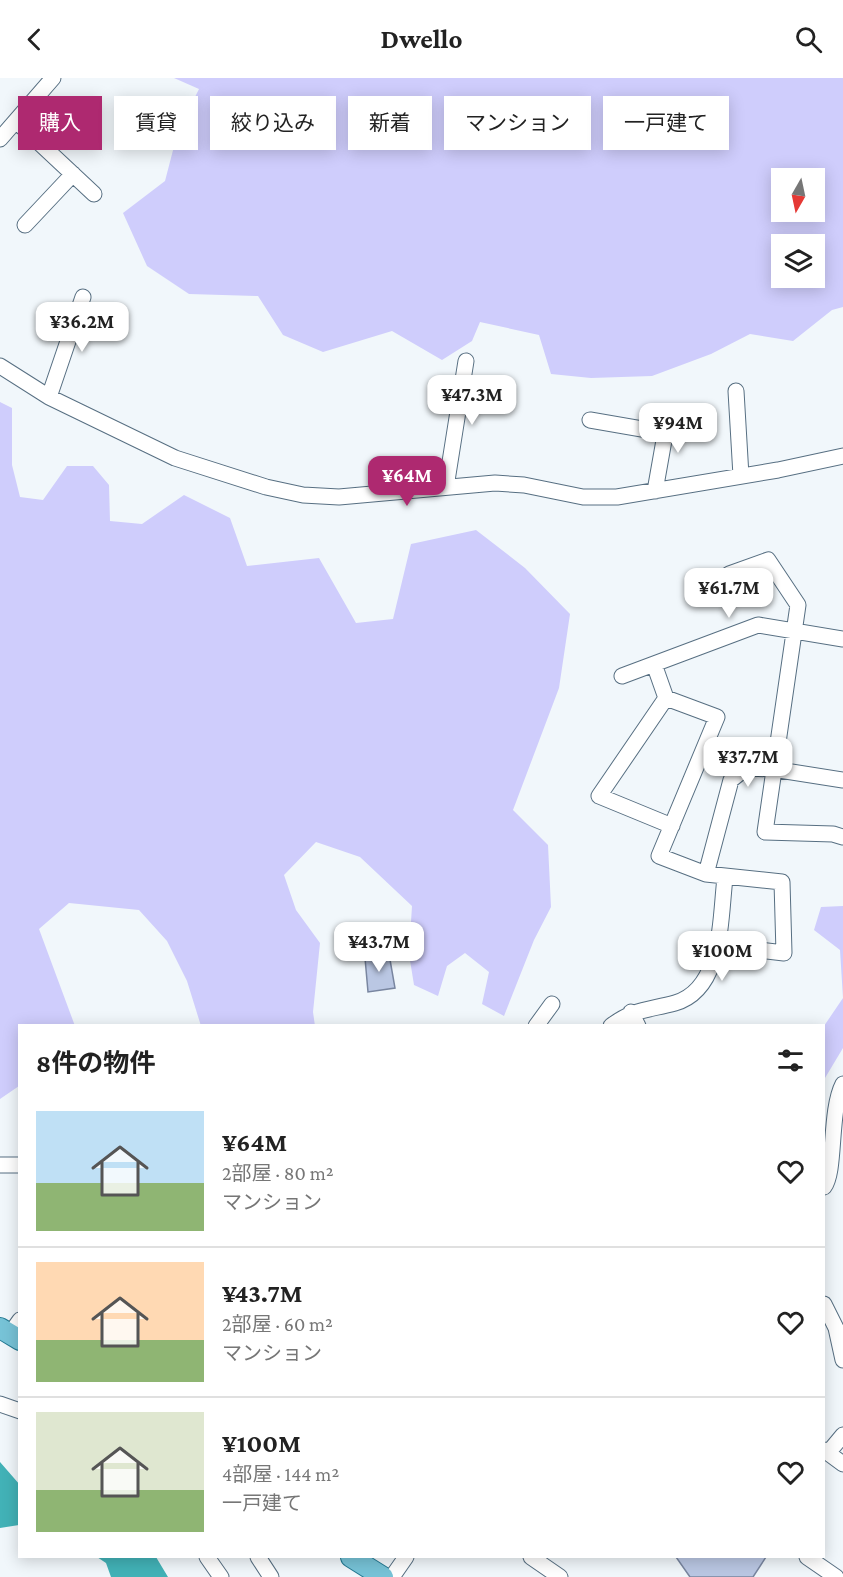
<!DOCTYPE html>
<html lang="ja">
<meta charset="utf-8">
<style>
body{margin:0;font-family:"Crimson Pro","Noto Sans JP",serif;background:#f6f6f6;color:#222;height:100vh;display:flex;flex-direction:column;font-size:22px;white-space:nowrap}
*{box-sizing:border-box;margin:0}
p{font-size:20px;color:#767676}
.icon{flex:none;width:33px;height:33px;fill:none;stroke:currentColor;stroke-width:2;stroke-linecap:round;stroke-linejoin:round}
.map{position:relative;flex:1;overflow:hidden}
.sheet{position:absolute;left:18px;top:946px;width:807px;height:534px;display:flex;flex-direction:column;background:#fff;border-radius:0px;box-shadow:0 3px 15px #0003}
.sheet>*{flex:none}
.banner{position:absolute;left:18px;top:18px;width:807px;height:54px;display:flex;gap:12px}
.needle{width:39px;rotate:189deg}
.controls{position:absolute;left:771px;top:90px;display:grid;gap:12px}
.controls a{display:grid;place-items:center;width:54px;height:54px;border-radius:0px;background:#fff;box-shadow:0 3px 15px #0003;font-size:30px}
.price{position:absolute;translate:-50% -51px;padding:0 14px;border-radius:12px;background:#fff;color:#222;font-size:20px;line-height:39px;filter:drop-shadow(0 2px 3px #0008)}
.price::after{content:'';position:absolute;left:50%;top:36px;width:18px;height:14px;margin-left:-9px;background:inherit;clip-path:polygon(0 0,100% 0,50% 100%)}
.price.selected{background:#ae2970;color:#fff}
ul{padding:0;list-style:none}
li{display:flex;align-items:center;gap:18px;height:150px;padding:0 18px}
li+li{border-top:2px solid #e0e0e0}
li span{display:grid;place-items:center;flex:none;width:168px;height:120px;border-radius:0px;color:#555}
li>.icon{margin-inline-start:auto}
span .icon{width:72px;height:72px;fill:#fffc;stroke-width:1}
li b{font-size:26px}
h2{display:flex;justify-content:space-between;align-items:center;height:72px;padding:0 18px;font-size:26px}
.chip{padding:0 21px;border-radius:0px;background:#fff;box-shadow:0 3px 15px #0003;font-size:21px;line-height:54px}
.chip.selected{background:#ae2970;color:#fff}
header{display:flex;justify-content:space-between;align-items:center;height:78px;padding:0 18px;background:#fff;font-size:27px;font-weight:700}
.map>svg:first-child{display:block}
.green{fill:#cfcdfc;fill-rule:evenodd}
.water{fill:#42b2b7}
.building{fill:#bac7e3;stroke:#7986a0;stroke-width:1.5}
.lines{fill:none;stroke-linecap:round;stroke-linejoin:round}
.minor-casing{stroke:#576f82;stroke-width:17}
.major-casing{stroke:#237992;stroke-width:22}
.minor{stroke:#fff;stroke-width:15}
.major{stroke:#77c3d7;stroke-width:20}
</style>
<header><svg class="icon" aria-label="back" viewBox="0 0 24 24"><path d="M15 5l-7 7 7 7"/></svg>Dwello<svg class="icon" aria-label="search" viewBox="0 0 24 24"><circle cx="10" cy="10" r="6"/><path d="M15 15l6 6"/></svg></header>
<div class="map">
<svg width="843" height="1499" viewBox="0 0 843 1499">
<rect width="100%" height="100%" fill="#f1f7fb"/>
<path class="green" d="M174 0H843V229L832 232 793 263 750 256 711 276 652 298 591 300 551 296 539 257 480 244 472 263 442 282 392 253 323 274 283 257 258 218 189 216 147 188 123 135 165 103 178 53 199 11ZM814 100V134H782V100ZM814 166V200H782V166Z
M0 324 12 330V387L20 419 43 422 67 388H93L109 407 110 443 142 446 184 417 230 440 247 488 319 480 356 545 393 541 411 466 476 452 525 490 570 536 559 610 513 732 548 767 551 829 534 862 504 938 482 926 489 894 465 875 447 888 438 918 414 907 409 876 412 828 360 779 316 764 284 797 296 832 320 865 313 934 315 948H201L187 903 167 863 139 832 69 825 39 851 75 948H20L19 1008 0 1021Z
M843 828V970L825 1000 824 948 843 920 840 872 814 852 821 829Z"/>
<path class="water" d="M0 1384 20 1407 19 1447 0 1450Z
M97 1479H156L168 1499H111L106 1485Z"/>
<path class="building" d="M389 876 395 910 368 914 365 880Z
M676 1479H766L753 1499H690Z"/>
<g class="lines">
<g class="minor-casing">
<path id="minor" d="M16 43 94 116
M0 61 53 0
M25 147 73 96
M0 288 49 319 175 380 266 409 303 417 339 419 495 405 524 407 583 419H617L778 392 843 378
M736 313 741 398
M49 319 83 219
M590 342 665 355
M446 409 466 283
M655 413 669 334
M729 496 768 482 798 527 765 754 833 756 843 759
M654 586 666 620 599 718 672 748
M622 598 758 547 843 561
M666 620 717 639 659 778 706 796 782 804 784 875 716 867
M706 796 731 702 746 690 773 691 843 702
M631 934 638 948
M536 948 552 926
M611 948C633 931 649 932 675 925 723 911 720 840 725 800
M0 1087H20
M824 1109C836 1094 829 1033 843 1006
M824 1226 836 1250 843 1282
M10 1256 20 1242
M0 1326 20 1333
M824 1372 843 1386
M828 1375 843 1357
M207 1479 221 1499
M258 1479 271 1499
M531 1479 560 1499
M807 1479 836 1499
M392 1499 406 1479"/>
</g>
<g class="major-casing">
<path id="major" d="M0 1250 20 1262
M351 1479 383 1499"/>
</g>
<use href="#minor" class="minor"/>
<use href="#major" class="major"/>
</g>
</svg>
<div class="controls">
<a><svg class="needle" viewBox="-14 -14 28 28"><path d="M0-13l5 13h-10z" fill="#e53935"/><path d="M0 13l5-13h-10z" fill="#767676"/></svg></a>
<a><svg class="icon" aria-label="layers" viewBox="0 0 24 24"><path d="M12 4l9 5-9 5-9-5zM3 14l9 5 9-5"/></svg></a>
</div>
<b class="price" style="left:82px;top:275px">¥36.2M</b>
<b class="price" style="left:472px;top:348px">¥47.3M</b>
<b class="price" style="left:678px;top:376px">¥94M</b>
<b class="price selected" style="left:407px;top:429px">¥64M</b>
<b class="price" style="left:729px;top:541px">¥61.7M</b>
<b class="price" style="left:748px;top:710px">¥37.7M</b>
<b class="price" style="left:379px;top:895px">¥43.7M</b>
<b class="price" style="left:722px;top:904px">¥100M</b>
<div class="banner">
<a class="chip selected">購入</a>
<a class="chip">賃貸</a>
<a class="chip">絞り込み</a>
<a class="chip">新着</a>
<a class="chip">マンション</a>
<a class="chip">一戸建て</a>
</div>
<section class="sheet">
<h2>8件の物件<svg class="icon" aria-label="filters" viewBox="0 0 24 24"><path d="M4 7h16M4 17h16"/><circle cx="9" cy="7" r="2"/><circle cx="15" cy="17" r="2"/></svg></h2>
<ul>
<li><span style="background:linear-gradient(#bfe0f5 60%,#8fb573 0)"><svg class="icon" aria-label="home" viewBox="0 0 24 24"><path d="M3 11l9-7 9 7M6 9v11h12V9"/></svg></span><div><b>¥64M</b><p>2部屋 · 80 m²</p><p>マンション</p></div><svg class="icon" aria-label="heart" viewBox="0 0 24 24"><path d="M12 20l-8-8c-3-5 5-10 8-4 3-6 11-1 8 4z"/></svg></li>
<li><span style="background:linear-gradient(#ffd9b3 65%,#8fb573 0)"><svg class="icon" aria-label="home" viewBox="0 0 24 24"><path d="M3 11l9-7 9 7M6 9v11h12V9"/></svg></span><div><b>¥43.7M</b><p>2部屋 · 60 m²</p><p>マンション</p></div><svg class="icon" aria-label="heart" viewBox="0 0 24 24"><path d="M12 20l-8-8c-3-5 5-10 8-4 3-6 11-1 8 4z"/></svg></li>
<li><span style="background:linear-gradient(#dfe7d0 65%,#8fb573 0)"><svg class="icon" aria-label="home" viewBox="0 0 24 24"><path d="M3 11l9-7 9 7M6 9v11h12V9"/></svg></span><div><b>¥100M</b><p>4部屋 · 144 m²</p><p>一戸建て</p></div><svg class="icon" aria-label="heart" viewBox="0 0 24 24"><path d="M12 20l-8-8c-3-5 5-10 8-4 3-6 11-1 8 4z"/></svg></li>
</ul>
</section>
</div>
